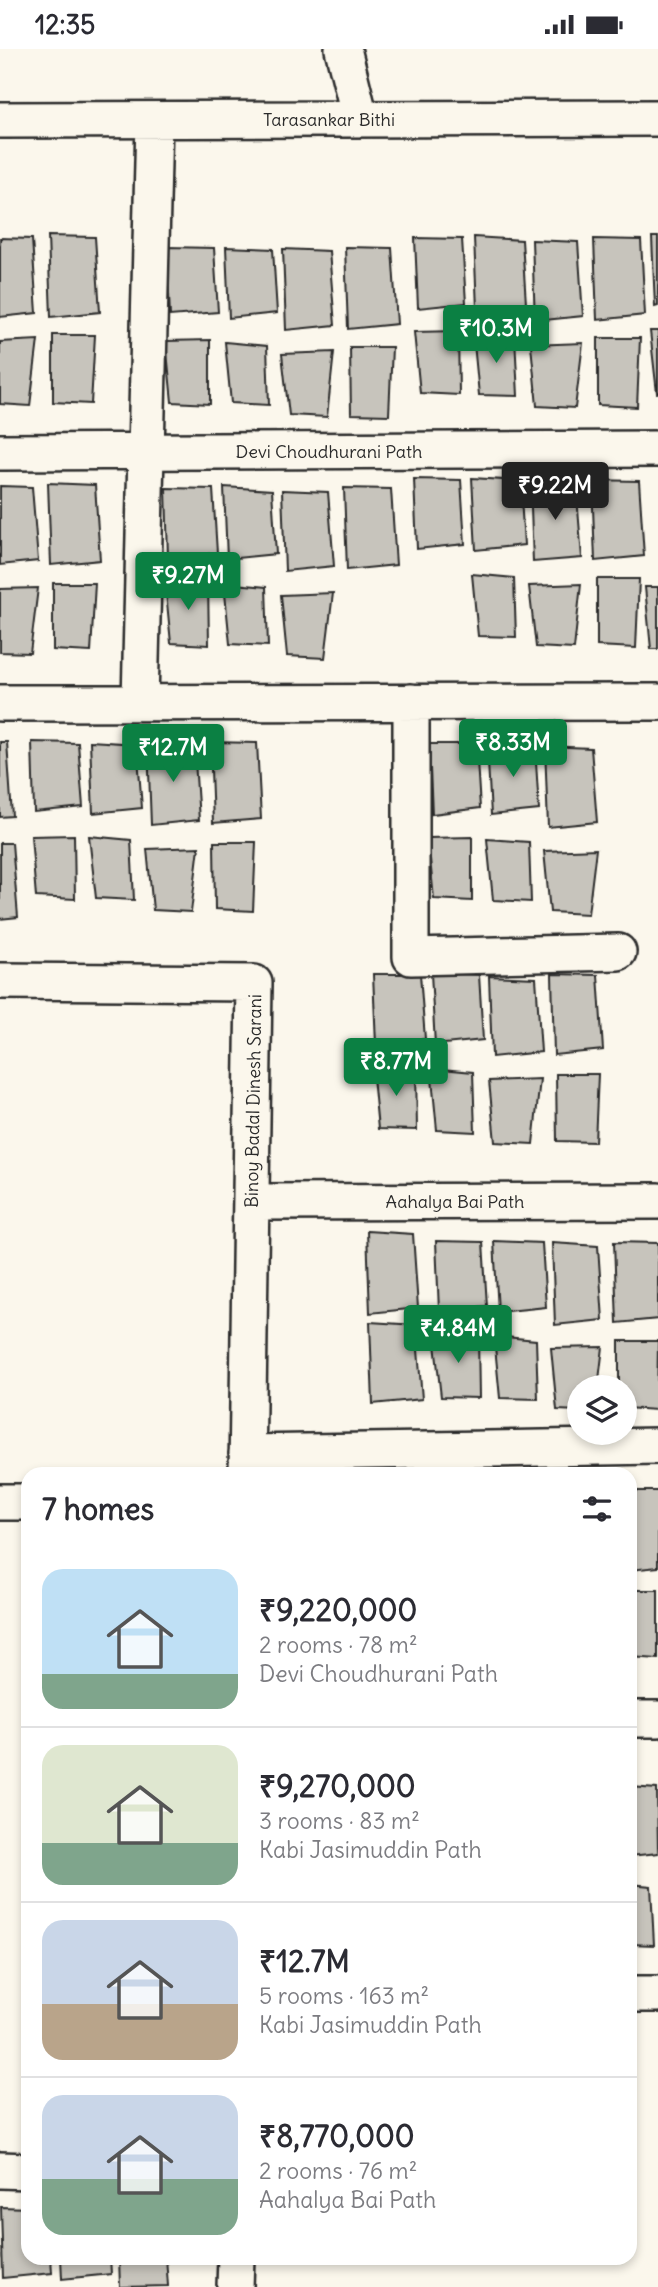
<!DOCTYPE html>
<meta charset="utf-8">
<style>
body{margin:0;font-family:Delius,sans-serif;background:#f7f7f7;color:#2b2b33;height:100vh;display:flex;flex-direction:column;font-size:26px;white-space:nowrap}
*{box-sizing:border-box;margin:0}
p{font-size:23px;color:#7c7c81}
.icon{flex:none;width:38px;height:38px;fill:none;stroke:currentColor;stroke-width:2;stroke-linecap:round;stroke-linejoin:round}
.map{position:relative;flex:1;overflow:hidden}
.side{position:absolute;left:21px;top:1418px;width:616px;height:798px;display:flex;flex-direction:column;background:#fff;border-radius:21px;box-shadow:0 4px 10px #0003}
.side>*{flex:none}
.fabs{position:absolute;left:567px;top:1326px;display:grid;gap:14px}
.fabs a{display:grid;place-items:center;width:70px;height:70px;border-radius:50%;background:#fff;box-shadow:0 4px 10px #0003;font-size:35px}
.price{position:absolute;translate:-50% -60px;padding:0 16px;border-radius:7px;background:#0b8043;color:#fff;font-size:23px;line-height:46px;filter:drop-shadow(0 2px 4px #0008)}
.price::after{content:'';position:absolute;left:50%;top:42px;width:21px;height:16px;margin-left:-10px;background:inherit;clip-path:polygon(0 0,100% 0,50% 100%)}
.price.on{background:#222;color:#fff}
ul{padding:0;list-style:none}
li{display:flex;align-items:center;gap:21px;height:175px;padding:0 21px}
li+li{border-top:2px solid #e1e1e2}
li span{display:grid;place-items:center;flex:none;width:196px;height:140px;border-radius:21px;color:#555}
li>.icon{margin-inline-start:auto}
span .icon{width:84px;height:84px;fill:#fffc;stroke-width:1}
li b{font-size:30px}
h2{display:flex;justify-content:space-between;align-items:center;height:84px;padding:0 21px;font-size:30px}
.status{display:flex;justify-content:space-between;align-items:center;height:49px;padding:0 35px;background:#fff;direction:ltr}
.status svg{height:19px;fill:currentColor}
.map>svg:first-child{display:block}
.building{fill:#c7c4bc;stroke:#2b2b2b;stroke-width:2}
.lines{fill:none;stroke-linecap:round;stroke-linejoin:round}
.minor-casing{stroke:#2b2b2b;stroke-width:40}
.minor{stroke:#fbf7ec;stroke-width:35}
.labels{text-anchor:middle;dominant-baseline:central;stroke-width:5;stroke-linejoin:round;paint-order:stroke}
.street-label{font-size:18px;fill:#2b2b2b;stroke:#fbf7ec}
</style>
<div class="status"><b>12:35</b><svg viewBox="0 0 49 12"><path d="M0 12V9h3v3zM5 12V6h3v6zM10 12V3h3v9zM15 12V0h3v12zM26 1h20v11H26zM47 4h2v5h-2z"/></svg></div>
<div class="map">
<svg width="658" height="2238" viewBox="0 0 658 2238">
<rect width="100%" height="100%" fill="#fbf7ec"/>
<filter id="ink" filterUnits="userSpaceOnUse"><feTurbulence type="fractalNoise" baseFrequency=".0143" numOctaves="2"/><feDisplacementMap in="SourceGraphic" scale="14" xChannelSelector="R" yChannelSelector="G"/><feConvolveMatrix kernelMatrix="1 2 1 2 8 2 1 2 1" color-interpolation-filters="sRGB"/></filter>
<g filter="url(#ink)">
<path class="building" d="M48 187 95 188 100 263 51 268Z
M474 188 522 191 526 255 477 260Z
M652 188H658V257L655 258Z
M0 189 32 190 37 264 0 268Z
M415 189 462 190 466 254 418 259Z
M594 190 641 191 645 266 597 271Z
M532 191 578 193 583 267 535 272Z
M167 198 214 199 218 263 170 267Z
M226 198 273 200 277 264 229 269Z
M345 198 392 199 397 275 348 280Z
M283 200 329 202 335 276 286 281Z
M458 282 459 346 420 344 414 283Z
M650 282H658V344H657Z
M473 284 515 288 518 347 479 346Z
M53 286H95L91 355 53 353Z
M598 289H640L637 358 598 356Z
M38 291 30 357 0 355V293Z
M210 291V355L172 353 166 292Z
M225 293 267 297 269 356 231 354Z
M583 294 575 359 537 357 531 296Z
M350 298H392L389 366 351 365Z
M334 303 327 368 289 366 282 305Z
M472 429 520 432 524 496 476 501Z
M414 430 461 431 465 495 417 500Z
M592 431 639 432 644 507 595 512Z
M530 432 576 435 582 509 533 513Z
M48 434 95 436 100 511 51 516Z
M0 437 32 438 38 512 0 516Z
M224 438 272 441 276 505 227 510Z
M166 439 213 440 217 504 168 509Z
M344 439 391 440 396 516 347 521Z
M282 441 328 443 334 517 285 522Z
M472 525 514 529 516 588 478 587Z
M597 530H639L636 599 597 597Z
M208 532 209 596 171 594 165 533Z
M53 534H95L91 603 53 601Z
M224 534 266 538 268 597 230 595Z
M581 535 574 600 536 598 529 537Z
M645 538H658V600H651Z
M38 539 30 604 0 603V540Z
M333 544 325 609 287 607 281 546Z
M90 692 137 695 142 759 93 764Z
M0 693H7L12 767 0 768Z
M32 693 78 694 83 758 34 763Z
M210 693 257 694 261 770 213 774Z
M148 695 194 697 199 771 151 776Z
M429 695H476L480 759 432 765Z
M487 695 535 697 539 761 491 766Z
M545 697 591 699 597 773 548 778Z
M74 786 75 850 36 848 31 787Z
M89 787 131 791 134 851 96 849Z
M472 788V852L434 850 428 789Z
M487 790 529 793 531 853 493 851Z
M214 793H256L253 862 215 860Z
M0 794H12L18 868 0 870Z
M199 798 191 863 153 861 147 800Z
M596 800 588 865 550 863 544 802Z
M431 924 479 926 483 991 435 996Z
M373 925H420L425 990 376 995Z
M552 925 598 926 603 1001 554 1006Z
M489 927 536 929 541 1003 492 1008Z
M372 1018H416L417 1081 378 1080Z
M431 1019 473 1023 475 1083 437 1081Z
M556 1025H598L595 1093 557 1092Z
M540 1030 533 1095 495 1093 489 1032Z
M367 1182 413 1185 418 1259 370 1264Z
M436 1192 483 1193 487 1257 439 1262Z
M494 1192 542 1194 546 1258 498 1263Z
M614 1193 658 1194V1270L617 1274Z
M552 1194 598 1197 603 1271 555 1276Z
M370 1273 416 1276 422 1350 373 1355Z
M434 1286H478L479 1349 441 1348Z
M494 1287 536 1291 538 1350 500 1349Z
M619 1292H658L657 1361 625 1359V1339H619Z
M603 1298 598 1339H579V1362L557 1361 551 1299Z
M630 1442H658V1518L630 1521Z
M630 1541H658V1610L630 1608Z
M630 1738 657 1740 658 1804 630 1807Z
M630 1835 651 1837 654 1896 630 1895Z
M1 2158 28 2159V2208H51L52 2224 3 2229Z
M61 2208H110L111 2225 62 2230Z
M119 2208H166L168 2237 120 2238Z"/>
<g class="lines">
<g class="minor-casing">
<path id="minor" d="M343 0 360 69
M0 71 658 69
M0 403 658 400
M140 653 154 71
M411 653V908L618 903
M0 654 658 653
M0 932 254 934 247 1424
M251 1153 658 1152
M247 1404 658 1397
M0 1453H28
M630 1670H658
M630 1945H658
M0 2121 28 2122
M235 2238 236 2208"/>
</g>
<use href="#minor" class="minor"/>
</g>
</g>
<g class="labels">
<g class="street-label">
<text x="329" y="70">Tarasankar Bithi</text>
<text x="329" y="402">Devi Choudhurani Path</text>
<text transform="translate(253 1052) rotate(-89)">Binoy Badal Dinesh Sarani</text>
<text x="455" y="1152">Aahalya Bai Path</text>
</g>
</g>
</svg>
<div class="fabs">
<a><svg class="icon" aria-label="layers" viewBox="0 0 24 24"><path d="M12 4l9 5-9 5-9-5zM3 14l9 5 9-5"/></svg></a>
</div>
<b class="price" style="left:496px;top:316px">₹10.3M</b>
<b class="price on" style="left:555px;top:473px">₹9.22M</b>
<b class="price" style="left:188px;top:563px">₹9.27M</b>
<b class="price" style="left:513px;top:730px">₹8.33M</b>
<b class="price" style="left:173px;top:735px">₹12.7M</b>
<b class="price" style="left:396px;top:1049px">₹8.77M</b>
<b class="price" style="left:458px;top:1316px">₹4.84M</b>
<section class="side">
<h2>7 homes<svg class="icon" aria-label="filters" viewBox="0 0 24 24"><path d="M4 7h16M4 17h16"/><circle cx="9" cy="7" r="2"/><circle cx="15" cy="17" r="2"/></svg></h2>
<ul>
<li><span style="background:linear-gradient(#bfe0f5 75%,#7fa58c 0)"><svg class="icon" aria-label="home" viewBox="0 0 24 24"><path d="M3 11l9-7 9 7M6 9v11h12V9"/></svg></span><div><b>₹9,220,000</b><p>2 rooms · 78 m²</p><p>Devi Choudhurani Path</p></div></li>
<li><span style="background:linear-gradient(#dfe7d0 70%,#7fa58c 0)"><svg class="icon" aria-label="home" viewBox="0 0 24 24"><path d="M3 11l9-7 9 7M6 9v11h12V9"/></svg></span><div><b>₹9,270,000</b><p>3 rooms · 83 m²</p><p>Kabi Jasimuddin Path</p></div></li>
<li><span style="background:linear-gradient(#c9d6e8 60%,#b9a48a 0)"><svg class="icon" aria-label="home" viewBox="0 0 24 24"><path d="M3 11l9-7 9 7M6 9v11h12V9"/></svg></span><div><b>₹12.7M</b><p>5 rooms · 163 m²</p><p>Kabi Jasimuddin Path</p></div></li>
<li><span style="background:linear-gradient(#c9d6e8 60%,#7fa58c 0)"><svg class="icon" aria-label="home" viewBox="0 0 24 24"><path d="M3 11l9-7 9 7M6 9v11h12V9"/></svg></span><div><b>₹8,770,000</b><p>2 rooms · 76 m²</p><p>Aahalya Bai Path</p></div></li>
</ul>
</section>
</div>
